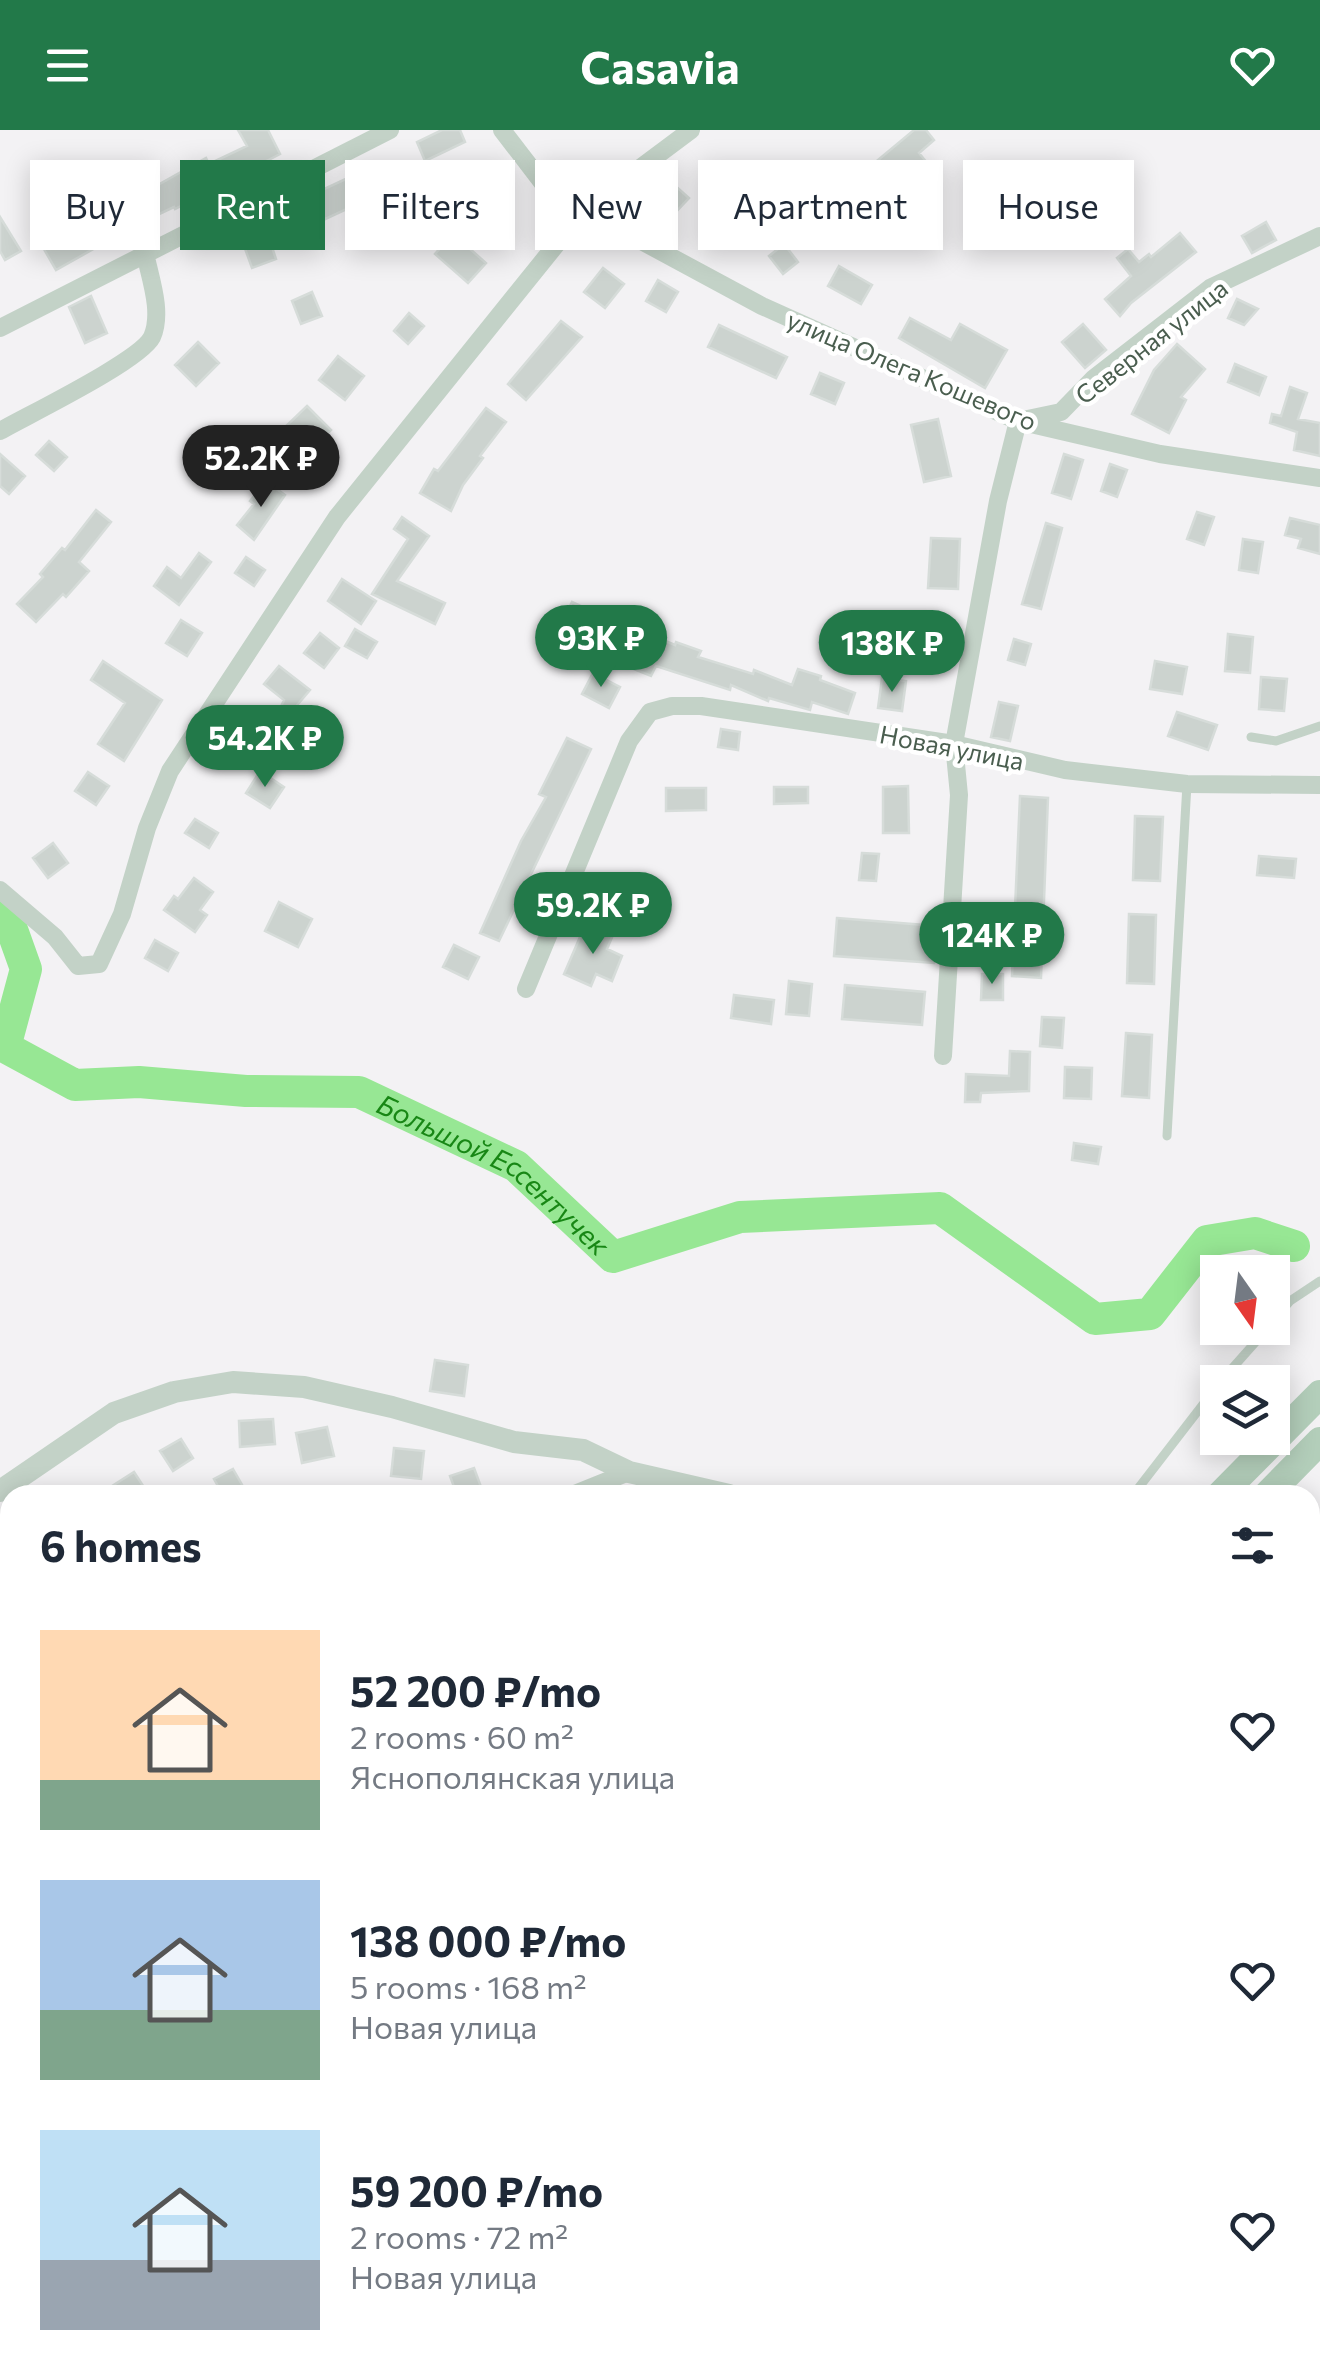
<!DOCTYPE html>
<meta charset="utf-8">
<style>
body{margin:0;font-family:Commissioner,sans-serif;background:#f2f2f3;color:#1f2937;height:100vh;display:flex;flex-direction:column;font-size:38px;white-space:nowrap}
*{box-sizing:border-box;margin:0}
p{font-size:32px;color:#747a83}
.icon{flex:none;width:55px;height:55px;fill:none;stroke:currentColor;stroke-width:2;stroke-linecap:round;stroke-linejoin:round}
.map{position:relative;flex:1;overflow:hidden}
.sheet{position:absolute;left:0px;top:1355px;width:1320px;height:890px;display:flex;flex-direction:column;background:#fff;border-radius:30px 30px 0 0;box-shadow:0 5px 25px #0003}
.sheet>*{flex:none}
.banner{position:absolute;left:30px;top:30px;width:1260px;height:90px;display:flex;gap:20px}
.needle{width:65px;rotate:166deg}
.controls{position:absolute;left:1200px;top:1125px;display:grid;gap:20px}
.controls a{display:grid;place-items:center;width:90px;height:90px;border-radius:0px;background:#fff;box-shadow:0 5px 25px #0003;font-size:50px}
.price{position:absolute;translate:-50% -85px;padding:0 22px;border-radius:35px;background:#227949;color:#fff;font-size:32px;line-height:65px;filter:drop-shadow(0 2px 5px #0008)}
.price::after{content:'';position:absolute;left:50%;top:60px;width:30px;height:22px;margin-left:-15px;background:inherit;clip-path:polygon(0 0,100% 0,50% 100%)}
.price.current{background:#222;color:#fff}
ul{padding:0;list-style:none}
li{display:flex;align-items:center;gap:30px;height:250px;padding:0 40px}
li span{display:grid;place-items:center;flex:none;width:280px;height:200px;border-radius:0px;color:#555}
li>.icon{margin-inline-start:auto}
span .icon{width:120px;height:120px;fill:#fffc;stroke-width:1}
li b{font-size:42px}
h2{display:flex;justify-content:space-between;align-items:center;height:120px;padding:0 40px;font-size:42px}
.tag{padding:0 35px;border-radius:0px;background:#fff;box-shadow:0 5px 25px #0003;font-size:35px;line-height:90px}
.tag.current{background:#227949;color:#fff}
header{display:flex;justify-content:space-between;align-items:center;height:130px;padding:0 40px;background:#227949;color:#fff;font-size:45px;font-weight:700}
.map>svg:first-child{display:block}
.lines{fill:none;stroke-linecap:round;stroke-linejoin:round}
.river{stroke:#97e794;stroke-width:32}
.building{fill:#ccd3cf;stroke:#d6dcd9;stroke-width:2.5}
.service{stroke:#c3d2c7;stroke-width:9}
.minor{stroke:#c3d2c7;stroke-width:18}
.tertiary{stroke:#c3d2c7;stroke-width:22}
.primary{stroke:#b3ceba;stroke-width:28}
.labels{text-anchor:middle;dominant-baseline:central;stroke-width:9;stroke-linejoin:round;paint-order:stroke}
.street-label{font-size:25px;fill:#4a5e4f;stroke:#fff}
.water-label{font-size:28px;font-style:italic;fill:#188715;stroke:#fff}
</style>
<header><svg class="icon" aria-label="menu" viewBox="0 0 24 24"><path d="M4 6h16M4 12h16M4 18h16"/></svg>Casavia<svg class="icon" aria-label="heart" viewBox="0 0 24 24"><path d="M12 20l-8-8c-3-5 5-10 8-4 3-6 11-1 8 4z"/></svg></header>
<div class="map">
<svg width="1320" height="2245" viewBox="0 0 1320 2245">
<rect width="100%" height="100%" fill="#f3f2f4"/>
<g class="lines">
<path class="river" id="s1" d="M0 778 5 780 26 839 5 917 75 955 139 952 246 961 359 962 516 1036 613 1127 740 1087 940 1078 1095 1189 1150 1184 1207 1111 1255 1103 1294 1116"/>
</g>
<path class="building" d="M238 0H268L280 24 175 79 174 77 138 94 56 140 41 114 60 103 65 111 99 93 92 81 117 67 122 75 206 28 209 34 247 16Z
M442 0H460L465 12 425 31 417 12Z
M914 0H926L934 10 919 23 933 40 905 63 907 67 881 86 854 50Z
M350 47 362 72 321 91 309 66Z
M671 52 689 68 673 85 655 69Z
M0 87 21 121 5 130 0 121Z
M1266 92 1276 110 1252 123 1242 106Z
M1180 103 1196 122 1131 173 1120 186 1105 169 1131 146 1117 128 1128 119 1139 132 1149 124 1151 127Z
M453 104 486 133 468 153 435 124Z
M268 105 276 129 252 138 243 113Z
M784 114 798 132 783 144 769 126Z
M839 136 872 155 861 174 828 156Z
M603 138 624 154 605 178 584 162Z
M658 150 678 162 666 182 646 171Z
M312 162 322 186 301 194 292 171Z
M91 166 107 203 85 213 69 177Z
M1237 169 1258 179 1244 195 1228 188Z
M409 183 424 196 408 214 394 201Z
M910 188 951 210 960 194 1007 220 985 258 899 208Z
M561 191 582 207 526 270 508 254Z
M1083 194 1106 220 1085 238 1062 212Z
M719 195 787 227 776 248 708 217Z
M198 212 219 233 196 256 175 235Z
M1177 214 1205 239 1181 267 1186 270 1169 303 1132 284 1154 240Z
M338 226 364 246 345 270 319 250Z
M1235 234 1266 247 1259 265 1228 252Z
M820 243 844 253 835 274 811 264Z
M1290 257 1307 263 1298 289 1320 293V326L1294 320 1297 302 1270 293 1272 284 1281 286Z
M307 276 331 300 306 325 282 300Z
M486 278 506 292 480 326 483 328 463 355 451 381 420 363 434 339 438 341Z
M938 289 951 346 924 352 911 295Z
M49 311 67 327 54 341 36 325Z
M0 324 25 346 9 364 0 356Z
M1064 324 1083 330 1071 369 1052 363Z
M1110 334 1127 340 1117 367 1101 361Z
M266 351 285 365 254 410 237 395 254 374 250 371Z
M96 380 111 392 79 432 89 441 66 467 63 464 36 492 17 474 43 447 40 444 62 418 65 420Z
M1197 382 1214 387 1204 415 1187 409Z
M402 387 429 406 397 451 445 473 435 494 372 464 408 409 394 399Z
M1290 388 1320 395V424L1298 418 1301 409 1285 405Z
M1046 393 1062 398 1041 479 1022 474Z
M931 408 960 409 958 459 928 458Z
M1243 409 1263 412 1258 443 1239 440Z
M199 423 211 432 179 475 154 456 167 437 181 448Z
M246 427 265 440 254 456 235 443Z
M342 449 376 471 361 494 328 471Z
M572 472 638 503 639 500 675 515 676 512 701 521 698 527 753 544 754 540 792 555 798 539 821 546 820 550 855 563 848 584 812 572 810 580 769 568 768 571 731 555 730 560 656 536 651 546 624 535 628 527 587 508 581 521 555 508Z
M181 490 202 503 187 526 166 513Z
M355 499 377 512 367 528 345 516Z
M935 500 961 505 957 527 931 522Z
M320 503 339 518 324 538 304 523Z
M1228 504 1253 507 1250 543 1225 541Z
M1014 509 1031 514 1025 535 1008 530Z
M103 531 162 570 124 631 98 614 125 573 91 550Z
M1155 531 1187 537 1182 564 1150 559Z
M279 536 310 560 293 580 322 594 313 612 281 596 275 603 270 600 284 570 264 554Z
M593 543 620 557 609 578 582 564Z
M1261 547 1287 549 1284 581 1259 579Z
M882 548 906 551 902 581 878 578Z
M999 572 1018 576 1010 611 991 607Z
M1177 582 1217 595 1208 620 1168 606Z
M250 593 272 605 262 624 240 612Z
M721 599 740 602 738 620 718 617Z
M567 608 591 619 499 811 480 803 521 711 546 667 539 664Z
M260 641 284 657 270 678 246 663Z
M88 642 109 656 96 675 75 661Z
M908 656 909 703H883V657Z
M774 657H808V673L774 674Z
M666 658H706V680L666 681Z
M1020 666 1048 668 1041 848 1012 846Z
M1135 686 1163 687 1160 751 1133 750Z
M195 689 218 703 209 718 185 703Z
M53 713 68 733 48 748 33 728Z
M862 723 879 724 876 751 859 750Z
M1259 726 1296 729 1294 748 1257 745Z
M194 748 213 762 200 780 207 785 195 802 164 780 174 766 178 769Z
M279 772 312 789 298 817 265 801Z
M1129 784 1156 785 1154 854 1127 853Z
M837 788 937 796 934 833 834 826Z
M586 793 613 805 607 819 622 826 612 851 596 844 591 856 564 844Z
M155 810 178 823 168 841 145 828Z
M454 815 479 827 468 849 443 837Z
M982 844H1003V870H981Z
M789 851 812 854 809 886 786 884Z
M845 855 925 862 922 895 842 889Z
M734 865 774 870 771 894 731 888Z
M1042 887 1064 888 1062 918 1040 916Z
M1126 903 1152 905 1149 968 1122 966Z
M1010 921 1030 922 1029 961 981 963 980 972H965L966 944 1009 946Z
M1065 937 1092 938 1091 969 1064 968Z
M1074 1013 1101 1017 1098 1034 1072 1030Z
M435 1230 468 1235 464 1266 430 1261Z
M273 1289 275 1314 240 1317 239 1291Z
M327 1297 334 1326 302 1333 296 1303Z
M181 1309 193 1328 173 1341 160 1321Z
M394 1318 424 1321 421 1349 391 1346Z
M474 1338 484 1365H457L450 1346Z
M233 1339 245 1360 235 1365H223L214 1349Z
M134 1342 149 1365H98Z"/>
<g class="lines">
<path class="service" d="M1251 607 1276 611 1320 596
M1167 1006 1187 654
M1272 1192 1290 1171 1320 1151
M1220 1252 1268 1198
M1133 1365 1218 1255
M77 2245 81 2235"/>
<path class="minor" d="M502 0 558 73 584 80 762 176 1018 291 1160 324 1320 348
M0 198 390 0
M0 301C28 285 140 231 152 207 163 182 150 148 145 123
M0 760 55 807 78 836 99 834 122 784 147 698 170 641 337 387 584 80 691 0
M526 859 629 611 650 582 672 576H701L954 614 1065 640 1187 654 1320 655
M943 926 959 665 954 614 998 371 1018 291 1061 282 1094 248 1210 158 1320 106
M572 1365 629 1342
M1310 1409 1320 1415
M0 1603 10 1598
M0 2233 25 2245"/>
<path class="tertiary" d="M0 1361 114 1283 174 1262 233 1252 304 1257 392 1277 514 1312 583 1320 629 1342 729 1365"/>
<path class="primary" d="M1220 1365 1320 1264
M1267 1365 1320 1311
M541 2245 547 2235
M577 2245 582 2235"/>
</g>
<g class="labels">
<g class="street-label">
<text transform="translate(1151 211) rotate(-38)">Северная улица</text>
<text transform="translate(912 240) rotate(23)">улица Олега Кошевого</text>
<text transform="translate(952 617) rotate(11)">Новая улица</text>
</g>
<g class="water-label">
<text stroke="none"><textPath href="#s1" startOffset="672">Большой Ессентучек</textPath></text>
</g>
</g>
</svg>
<div class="controls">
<a><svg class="needle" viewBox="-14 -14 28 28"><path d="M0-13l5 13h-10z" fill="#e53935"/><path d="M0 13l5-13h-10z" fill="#747a83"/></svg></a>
<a><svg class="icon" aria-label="layers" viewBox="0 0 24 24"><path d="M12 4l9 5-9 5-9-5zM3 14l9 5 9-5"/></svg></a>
</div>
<b class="price current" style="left:261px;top:380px">52.2K ₽</b>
<b class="price" style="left:601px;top:560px">93K ₽</b>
<b class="price" style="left:892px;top:565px">138K ₽</b>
<b class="price" style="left:265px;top:660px">54.2K ₽</b>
<b class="price" style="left:593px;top:827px">59.2K ₽</b>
<b class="price" style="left:992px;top:857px">124K ₽</b>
<div class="banner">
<a class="tag">Buy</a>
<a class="tag current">Rent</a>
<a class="tag">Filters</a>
<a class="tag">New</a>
<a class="tag">Apartment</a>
<a class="tag">House</a>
</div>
<section class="sheet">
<h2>6 homes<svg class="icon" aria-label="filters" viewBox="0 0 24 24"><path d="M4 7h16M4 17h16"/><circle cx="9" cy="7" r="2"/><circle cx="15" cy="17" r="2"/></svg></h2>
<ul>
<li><span style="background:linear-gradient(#ffd9b3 75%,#7fa58c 0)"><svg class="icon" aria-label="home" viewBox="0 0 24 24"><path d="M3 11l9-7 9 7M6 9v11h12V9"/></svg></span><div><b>52 200 ₽/mo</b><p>2 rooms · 60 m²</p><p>Яснополянская улица</p></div><svg class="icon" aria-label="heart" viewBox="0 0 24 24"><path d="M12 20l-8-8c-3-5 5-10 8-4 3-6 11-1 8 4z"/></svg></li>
<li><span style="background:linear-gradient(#a9c7e8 65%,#7fa58c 0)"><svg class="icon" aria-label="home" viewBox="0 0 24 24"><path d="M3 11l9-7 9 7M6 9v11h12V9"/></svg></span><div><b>138 000 ₽/mo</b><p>5 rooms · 168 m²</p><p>Новая улица</p></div><svg class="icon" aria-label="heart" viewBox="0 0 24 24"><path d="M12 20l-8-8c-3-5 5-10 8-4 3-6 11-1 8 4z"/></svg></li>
<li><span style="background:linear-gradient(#bfe0f5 65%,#9aa5b1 0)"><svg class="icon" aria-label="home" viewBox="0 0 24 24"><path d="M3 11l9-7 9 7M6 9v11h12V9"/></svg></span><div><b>59 200 ₽/mo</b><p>2 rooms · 72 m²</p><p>Новая улица</p></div><svg class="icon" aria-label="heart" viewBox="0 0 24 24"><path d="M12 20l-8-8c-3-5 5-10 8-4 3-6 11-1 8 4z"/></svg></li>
</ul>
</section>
</div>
